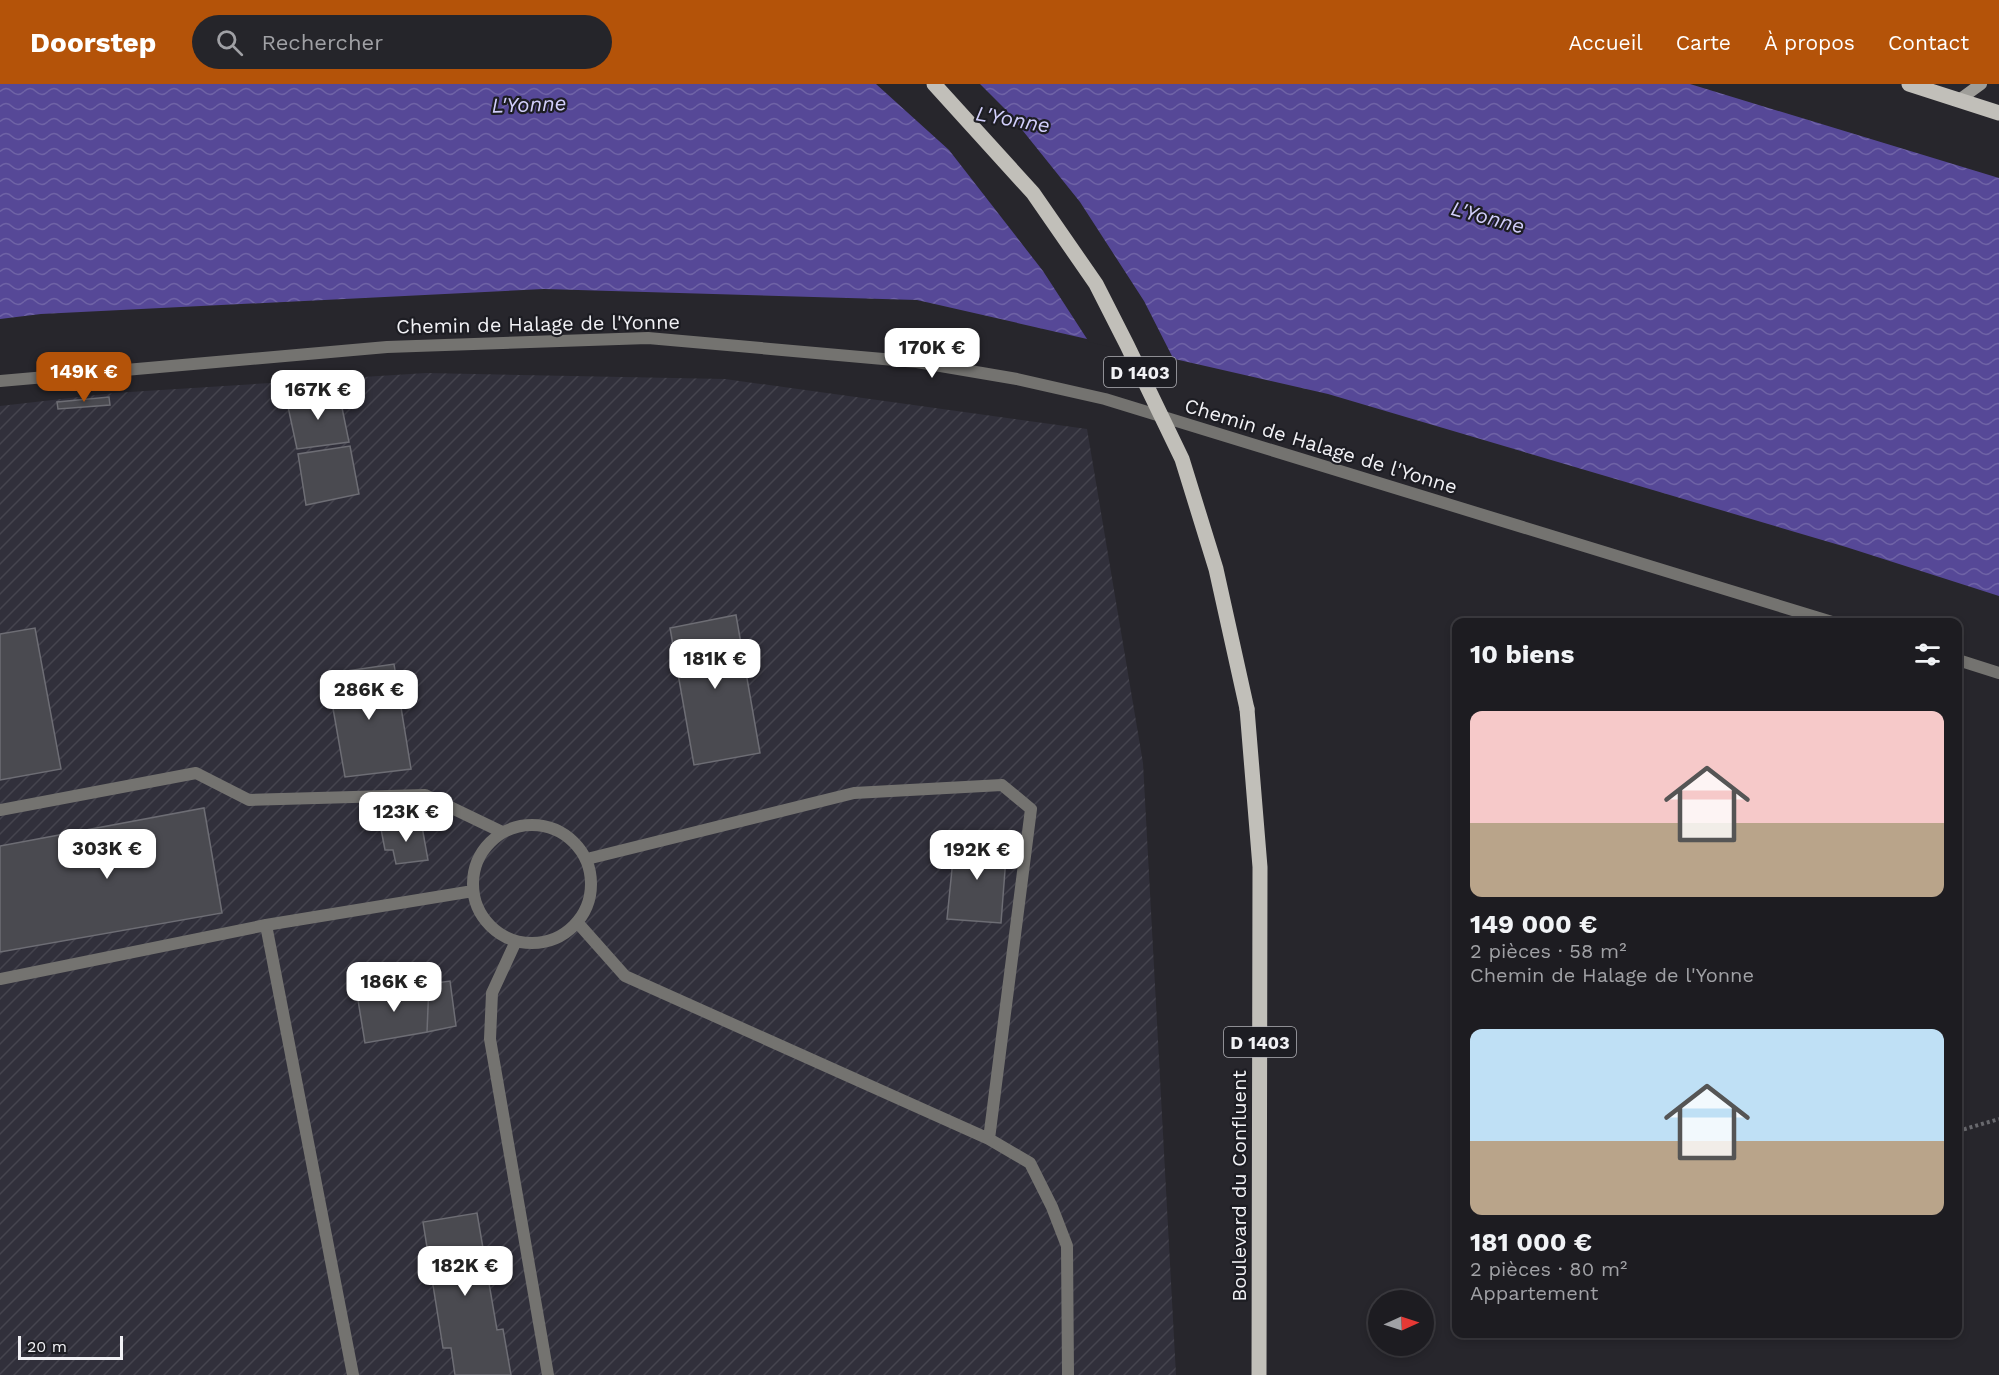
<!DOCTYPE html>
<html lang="fr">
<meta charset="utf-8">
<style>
body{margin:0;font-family:"Work Sans",sans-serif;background:#25252a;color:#f1f3f6;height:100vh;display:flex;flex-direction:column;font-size:22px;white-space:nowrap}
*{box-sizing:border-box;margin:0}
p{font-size:20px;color:#a0a1a5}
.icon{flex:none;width:33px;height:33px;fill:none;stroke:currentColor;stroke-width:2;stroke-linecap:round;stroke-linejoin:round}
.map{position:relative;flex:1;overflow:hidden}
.panel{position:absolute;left:1452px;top:534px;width:510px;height:720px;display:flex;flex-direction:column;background:#1d1c21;border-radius:12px;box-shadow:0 3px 9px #0003,0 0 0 2px #3b3a3f}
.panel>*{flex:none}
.needle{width:39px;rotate:87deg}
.buttons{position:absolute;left:1368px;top:1206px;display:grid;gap:12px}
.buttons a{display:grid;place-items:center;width:66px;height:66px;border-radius:50%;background:#1d1c21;box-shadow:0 3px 9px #0003,0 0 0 2px #3b3a3f;font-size:30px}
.scale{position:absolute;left:18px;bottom:15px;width:105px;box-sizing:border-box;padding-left:6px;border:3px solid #f1f1f5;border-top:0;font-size:16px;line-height:21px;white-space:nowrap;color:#f1f1f5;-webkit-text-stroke:4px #1d1d23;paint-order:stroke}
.price{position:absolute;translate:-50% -51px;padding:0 14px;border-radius:12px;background:#fff;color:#222;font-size:20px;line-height:39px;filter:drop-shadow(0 2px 3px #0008)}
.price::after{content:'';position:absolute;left:50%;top:36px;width:18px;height:14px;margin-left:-9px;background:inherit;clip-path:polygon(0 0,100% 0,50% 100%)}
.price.active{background:#b45309;color:#fff}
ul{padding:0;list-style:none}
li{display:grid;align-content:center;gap:12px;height:318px;padding:0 18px}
li span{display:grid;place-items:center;height:186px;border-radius:12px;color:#555}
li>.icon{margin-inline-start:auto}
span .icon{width:108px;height:108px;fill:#fffc;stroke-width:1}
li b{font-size:26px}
h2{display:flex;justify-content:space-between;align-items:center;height:72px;padding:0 18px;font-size:26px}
header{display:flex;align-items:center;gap:36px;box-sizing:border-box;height:84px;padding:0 30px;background:#b45309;color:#fff}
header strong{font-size:28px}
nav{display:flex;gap:33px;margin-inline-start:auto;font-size:21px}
.search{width:420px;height:54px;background:#25252a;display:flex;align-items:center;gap:15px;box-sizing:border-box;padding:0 21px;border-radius:33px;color:#a0a1a5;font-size:22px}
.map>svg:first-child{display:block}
.industrial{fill:url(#industrial-furrows)}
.water{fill:url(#water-waves)}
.pier{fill:#27262c}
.building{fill:#4a4a50;stroke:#6d6d74;stroke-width:1.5}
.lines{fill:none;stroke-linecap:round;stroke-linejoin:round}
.path{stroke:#69696e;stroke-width:4;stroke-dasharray:3 3;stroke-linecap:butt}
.lane{stroke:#747370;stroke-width:12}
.street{stroke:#747370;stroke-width:12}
.secondary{stroke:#9f9e99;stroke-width:12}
.primary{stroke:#c1bfb9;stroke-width:15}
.primary-bridge{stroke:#c1bfb9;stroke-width:15}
.labels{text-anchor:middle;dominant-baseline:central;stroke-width:4.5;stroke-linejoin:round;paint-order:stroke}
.shield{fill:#1d1d23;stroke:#b1b1b6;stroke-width:1.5}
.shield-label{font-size:18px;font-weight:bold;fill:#f1f1f5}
.street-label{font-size:20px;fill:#f1f1f5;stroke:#1d1d23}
.water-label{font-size:21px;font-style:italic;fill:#d2cffb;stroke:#1d1d23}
</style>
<header>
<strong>Doorstep</strong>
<div class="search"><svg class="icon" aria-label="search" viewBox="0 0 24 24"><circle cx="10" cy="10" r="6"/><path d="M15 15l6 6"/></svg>Rechercher</div>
<nav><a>Accueil</a><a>Carte</a><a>À propos</a><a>Contact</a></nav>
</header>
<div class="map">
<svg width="1999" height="1291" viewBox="0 0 1999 1291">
<defs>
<pattern id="industrial-furrows" width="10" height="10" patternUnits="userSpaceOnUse" patternTransform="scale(1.5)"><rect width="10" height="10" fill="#31303b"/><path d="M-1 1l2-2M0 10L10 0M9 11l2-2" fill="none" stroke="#45444e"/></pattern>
<pattern id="water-waves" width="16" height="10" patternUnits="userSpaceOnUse" patternTransform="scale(1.5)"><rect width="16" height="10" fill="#564897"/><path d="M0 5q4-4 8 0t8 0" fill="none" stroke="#6f63a6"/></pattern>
</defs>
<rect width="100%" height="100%" fill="#27262c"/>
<path class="industrial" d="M426 289 725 295 1087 345 1143 679 1176 1291H0V322L114 309Z"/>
<path class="water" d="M0 0H1690L1999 94V512L1846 463 1328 310 917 216 544 205 41 230 0 235Z"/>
<path class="pier" d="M876 0H980L1007 27 1080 118 1144 217 1175 278 1089 258 1043 187 949 66Z"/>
<path class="building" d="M339 309 349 358 297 365 287 318Z
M109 313 110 321 58 325 57 318Z
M350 362 359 410 306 421 298 370Z
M736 531 760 669 694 681 670 544Z
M35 544 61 685 0 696V550Z
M394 580 411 685 345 693 327 590Z
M204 724 222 829 0 868V762Z
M421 737 428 776 396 780 393 766H385L381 745Z
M955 755 1007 760 1001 839 947 835Z
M450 897 456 942 427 948 429 900Z
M429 900 427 948 365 959 357 910Z
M477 1129 497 1246 503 1245 511 1291H455L451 1264H443L423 1138Z"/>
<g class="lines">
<path class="path" d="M1958 1047 1999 1035"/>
<path class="lane" d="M0 726 196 689 249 716 425 711 502 748
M473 800a59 59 0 1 1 118 0a59 59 0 1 1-118 0Z
M577 838 625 892 989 1055 1031 725 1002 701 854 709 587 775
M516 857 492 909 490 955 548 1291
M0 895 266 841
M989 1055 1030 1079 1052 1123 1067 1162 1068 1291
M353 1291 266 841 473 807"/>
<path class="street" d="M0 297 387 263 648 254 917 278 1017 295 1105 315 1832 538
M1958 576 1999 589"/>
<path class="secondary" d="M1959 16 1981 0"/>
<path class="primary" d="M1909 0 1999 29
M1247 625 1260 783 1259 1291"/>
<path class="primary-bridge" d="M934 0 1033 109 1096 200 1127 261 1182 375 1216 485 1247 625"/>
</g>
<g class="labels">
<g class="shield">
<rect x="1104" y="273" width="72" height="30" rx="4.5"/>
<rect x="1224" y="943" width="72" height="30" rx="4.5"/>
</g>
<g class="shield-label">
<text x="1140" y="288">D 1403</text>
<text x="1260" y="958">D 1403</text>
</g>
<g class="street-label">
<text transform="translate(538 240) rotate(-1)">Chemin de Halage de l'Yonne</text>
<text transform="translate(1321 362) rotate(17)">Chemin de Halage de l'Yonne</text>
<text transform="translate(1239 1102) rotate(-90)">Boulevard du Confluent</text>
</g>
<g class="water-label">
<text transform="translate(529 20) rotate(-2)">L'Yonne</text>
<text transform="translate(1013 35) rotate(10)">L'Yonne</text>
<text transform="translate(1488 133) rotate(15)">L'Yonne</text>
</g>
</g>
</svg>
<div class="buttons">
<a><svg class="needle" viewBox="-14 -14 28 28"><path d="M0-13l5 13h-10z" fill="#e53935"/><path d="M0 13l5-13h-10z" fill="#a0a1a5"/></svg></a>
</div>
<div class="scale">20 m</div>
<b class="price" style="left:932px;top:295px">170K €</b>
<b class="price active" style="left:84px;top:319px">149K €</b>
<b class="price" style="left:318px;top:337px">167K €</b>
<b class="price" style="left:715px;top:606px">181K €</b>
<b class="price" style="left:369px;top:637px">286K €</b>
<b class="price" style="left:406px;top:759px">123K €</b>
<b class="price" style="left:107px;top:796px">303K €</b>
<b class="price" style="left:977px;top:797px">192K €</b>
<b class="price" style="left:394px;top:929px">186K €</b>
<b class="price" style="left:465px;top:1213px">182K €</b>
<section class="panel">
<h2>10 biens<svg class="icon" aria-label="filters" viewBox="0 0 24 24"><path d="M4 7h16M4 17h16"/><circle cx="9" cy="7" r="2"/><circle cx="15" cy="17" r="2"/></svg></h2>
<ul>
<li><span style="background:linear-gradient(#f6c9c9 60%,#b9a48a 0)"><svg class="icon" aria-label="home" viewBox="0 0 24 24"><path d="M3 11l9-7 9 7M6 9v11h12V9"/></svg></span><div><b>149 000 €</b><p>2 pièces · 58 m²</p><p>Chemin de Halage de l'Yonne</p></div></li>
<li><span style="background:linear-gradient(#bfe0f5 60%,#b9a48a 0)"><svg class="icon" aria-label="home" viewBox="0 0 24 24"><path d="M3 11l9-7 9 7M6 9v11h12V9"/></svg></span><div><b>181 000 €</b><p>2 pièces · 80 m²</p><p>Appartement</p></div></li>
</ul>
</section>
</div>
